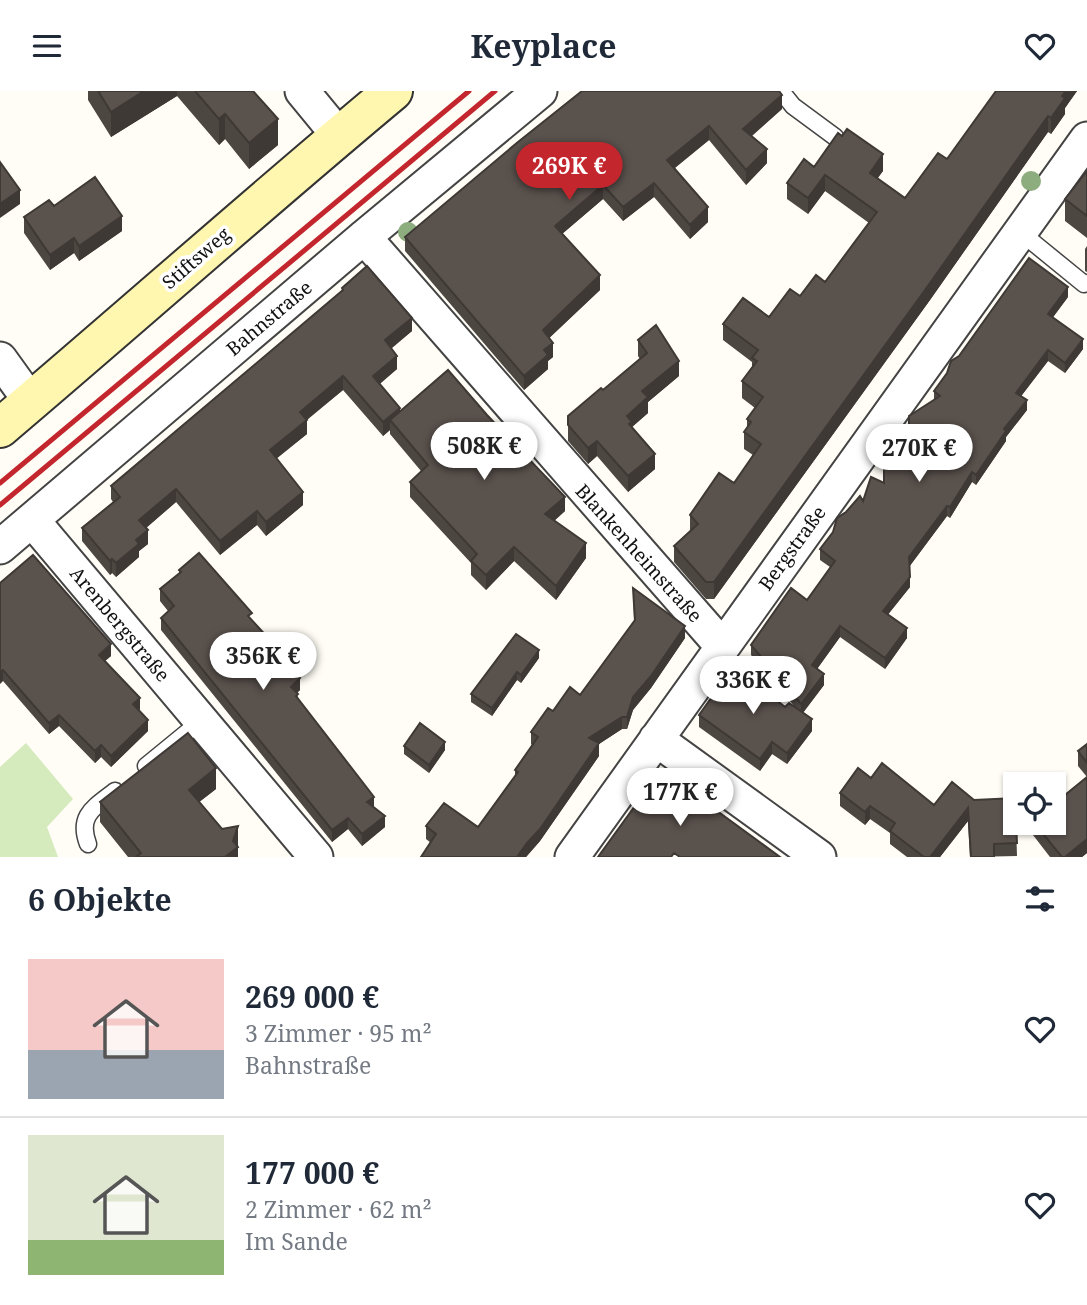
<!DOCTYPE html>
<html lang="de">
<meta charset="utf-8">
<style>
body{margin:0;font-family:"Noto Serif",serif;background:#f6f6f7;color:#1f2937;height:100vh;display:flex;flex-direction:column;font-size:26px;white-space:nowrap}
*{box-sizing:border-box;margin:0}
p{font-size:23px;color:#747a83}
.icon{flex:none;width:38px;height:38px;fill:none;stroke:currentColor;stroke-width:2;stroke-linecap:round;stroke-linejoin:round}
.map{position:relative;height:766px;overflow:hidden}
.drawer{display:flex;flex-direction:column;background:#fff;flex:1}
.drawer>*{flex:none}
.controls{position:absolute;left:1003px;top:681px;display:grid;gap:14px}
.controls a{display:grid;place-items:center;width:63px;height:63px;border-radius:0px;background:#fff;box-shadow:0 2px 5px #0004;font-size:35px}
.price{position:absolute;translate:-50% -60px;padding:0 16px;border-radius:24px;background:#fff;color:#222;font-size:23px;line-height:46px;filter:drop-shadow(0 2px 4px #0008)}
.price::after{content:'';position:absolute;left:50%;top:42px;width:21px;height:16px;margin-left:-10px;background:inherit;clip-path:polygon(0 0,100% 0,50% 100%)}
.price.on{background:#c4262e;color:#fff}
ul{padding:0;list-style:none}
li{display:flex;align-items:center;gap:21px;height:175px;padding:0 28px}
li+li{border-top:2px solid #e0e1e3}
li span{display:grid;place-items:center;flex:none;width:196px;height:140px;border-radius:0px;color:#555}
li>.icon{margin-inline-start:auto}
span .icon{width:84px;height:84px;fill:#fffc;stroke-width:1}
li b{font-size:30px}
h2{display:flex;justify-content:space-between;align-items:center;height:84px;padding:0 28px;font-size:30px}
header{display:flex;justify-content:space-between;align-items:center;height:91px;padding:0 28px;background:#fff;font-size:32px;font-weight:700}
.map>svg:first-child{display:block}
.green{fill:#d5ebbd}
.lines{fill:none;stroke-linecap:round;stroke-linejoin:round}
.lane-casing{stroke:#444;stroke-width:19}
.street-casing{stroke:#444;stroke-width:37}
.secondary-casing{stroke:#333;stroke-width:42}
.lane{stroke:#fff;stroke-width:16}
.street{stroke:#fff;stroke-width:33}
.secondary{stroke:#fff6b0;stroke-width:38}
.rail{stroke:#c4262e;stroke-width:5}
.tree{fill:#8dad7f}
.wall{fill:#4d4742}
.shaded-wall{fill:#3f3936}
.building{fill:#5a524d;stroke:#3f3936;stroke-width:2}
.labels{text-anchor:middle;dominant-baseline:central;stroke-width:7;stroke-linejoin:round;paint-order:stroke}
.street-label{font-size:19px;fill:#111;stroke:#fff}
</style>
<header><svg class="icon" aria-label="menu" viewBox="0 0 24 24"><path d="M4 6h16M4 12h16M4 18h16"/></svg>Keyplace<svg class="icon" aria-label="heart" viewBox="0 0 24 24"><path d="M12 20l-8-8c-3-5 5-10 8-4 3-6 11-1 8 4z"/></svg></header>
<div class="map">
<svg width="1087" height="766" viewBox="0 0 1087 766">
<rect width="100%" height="100%" fill="#fffdf5"/>
<path class="green" d="M26 652 73 708 47 736 58 766H0V676Z"/>
<g class="lines">
<g class="lane-casing">
<path id="lane" d="M781 0 793 15 835 46
M1019 140 1084 193 1087 192
M146 675 201 630
M88 753C77 724 95 716 115 700"/>
</g>
<g class="street-casing">
<path id="street" d="M302 0 339 45
M364 146 722 555
M0 268 31 311
M32 429 316 766
M0 456 364 146 540 0
M656 648 819 766
M572 766 1087 48"/>
</g>
<g class="secondary-casing">
<path id="secondary" d="M0 337C132 225 261 110 393 0"/>
</g>
<use href="#lane" class="lane"/>
<use href="#street" class="street"/>
<use href="#secondary" class="secondary"/>
<path class="rail" d="M0 392 469 0
M0 414 495 0"/>
</g>
<g class="tree">
<circle cx="1031" cy="90" r="10"/>
<circle cx="408" cy="141" r="10"/>
</g>
<path class="wall" d="M88 0H253L278 54 249 78 225 48 219 54 177 5 111 46 88 9Z
M996 0H1077L1065 17V23L1051 43 1048 41 930 209 714 508H706L674 471V455L690 440V424L734 392 753 364 744 358V341L747 337V328L755 317 742 307V290L752 276V271L723 249V233L769 226 800 205 825 191 869 132 825 100 808 123 787 108V92L814 76 883 80 877 87 905 107 947 68Z
M782 18 752 45 767 72 746 94 709 49 675 77 708 131 690 148 654 106 623 130 603 108 562 143 600 199 549 247 553 266 548 270V278L524 299 405 160V146L518 51Z
M1087 80V147L1065 130V108Z
M54 115 122 140 79 170 74 162 50 179 24 142V126Z
M1087 155V181L1085 180V158Z
M342 197 412 240 391 257 397 278 379 293 400 320 565 420 554 430 586 467 556 509 514 470 486 499 471 484V472L410 406V391L421 380 390 343V339L383 345 343 299 307 329V343L276 367 303 414 266 445 257 434 220 464 176 411 146 437 148 453 139 460V466L116 486 112 482 110 484 82 450V437L113 411 111 408V395L342 200Z
M1068 206 1053 226 1083 258 1065 282 1048 270 1021 305 1027 319 1006 346V350L976 394 972 391 950 427 947 425 909 476 910 496 888 523 907 547 885 578 840 546 817 578 824 594 803 622 812 640 787 673 772 663 760 680 699 636V624L795 616 751 564V554L807 509 830 476 820 469V458L863 410 884 392 896 352 934 309V300Z
M638 249 679 285 648 311V322L632 336 655 378 628 401 597 365 588 373 568 350V325L603 299 640 268 638 265Z
M179 479 252 529 291 577 300 599 297 602 298 607 374 717 385 736 362 755 348 738 332 751 161 539V527L168 520 160 510V498L179 482Z
M0 492 111 565 105 570 140 618 139 619 148 640 111 676 101 666 95 672 59 635 49 643 3 590Z
M633 497 685 547 651 597 633 619 627 638H622L599 653V665L540 750 526 766 431 752 426 748V735L478 736 515 686V679L532 654 531 653V641L553 620 580 604 634 530Z
M539 567 521 592 517 589 492 625 471 611V603Z
M1087 653V686L1078 675V660Z
M404 655 445 659 429 682 404 663Z
M1087 686V762L1082 766H1050L1033 744V732H1054Z
M871 687 934 714 974 709 1016 732 1017 765 970 766 968 730 940 766H907L890 753V742L870 728 865 734 840 715V702Z
M216 698 199 711 222 738 238 735V766H128L100 731V711Z"/>
<path class="shaded-wall" d="M144 0H177V5L111 46V21Z
M1066 0H1077L1065 17V23L1051 43V27Z
M782 4V18L743 52V38Z
M225 23V48L219 54V28Z
M1048 25V41L930 209 714 508V491Z
M278 28V54L249 78V52Z
M709 35V49L667 83V69Z
M767 58V72L746 94V79Z
M883 63V80L870 98V82Z
M825 84V100L808 123V107Z
M654 92V106L623 130V116Z
M603 94V108L555 149V135Z
M20 99V113L0 127V113Z
M708 116V131L690 148V134Z
M122 125V140L79 170V155Z
M74 147V162L50 179V164Z
M600 184V199L543 253V239Z
M1068 196V206L1048 233V223Z
M412 227V240L385 263V249Z
M1083 248V258L1065 282V272Z
M553 252V266L548 270V278L524 299V285L544 259Z
M1048 259V270L1016 312V302Z
M397 265V278L373 299V285Z
M679 270V285L648 311V322L632 336V346L627 325 642 300Z
M343 285V299L300 334V321Z
M1027 309V319L1006 346V350L976 394V384L1004 338Z
M400 317V331L390 329V339L383 345V331Z
M307 329V343L270 373V359Z
M597 350V365L588 373V357Z
M655 363V378L628 401V385Z
M972 381V391L950 427V416Z
M176 398V411L139 443V429Z
M303 401V414L266 445V431Z
M565 406V420L545 438V423Z
M947 415V425L909 476V466Z
M257 420V434L220 464V450Z
M148 439V453L139 460V466L116 486V472L136 449Z
M586 452V467L556 509V495Z
M514 456V470L486 499V484Z
M112 468V482L110 484V470Z
M910 486V496L883 530V520Z
M685 535V547L651 597 633 619 627 638V626L633 606Z
M840 535V546L812 585V574Z
M907 537V547L885 578V567Z
M111 553V565L99 575V564Z
M539 559V567L521 592V584Z
M3 579V590L0 593V581Z
M517 581V589L492 625V617Z
M824 583V594L801 624V613Z
M300 587V599L291 607V596Z
M140 607V618L133 625V613Z
M59 624V635L49 643V632Z
M622 626V638L599 653V665L540 750 526 766H517L589 647Z
M812 628V640L787 673V662Z
M148 629V640L111 676V665Z
M445 651V659L429 682V674Z
M772 651V663L760 680V668Z
M101 654V666L95 672V660Z
M216 677V698L189 719V699Z
M374 706V718L367 711Z
M870 715V728L865 734V721Z
M968 717V730L940 766H930Z
M385 725V736L362 755V743Z
M348 727V738L332 751V739Z
M238 735V766H225L233 750Z
M1087 748V762L1082 766H1065Z"/>
<path class="building" d="M98 0H144L111 21Z
M195 0H253L278 28 249 52 225 23 219 28Z
M582 0H779L782 4 743 38 767 58 746 79 709 35 667 69 708 116 690 134 654 92 623 116 603 94 555 135 600 184 543 239 553 252 544 259 548 264 524 285 405 146 518 51Z
M996 0H1066L1062 5 1065 7 1051 27 1048 25 930 192 714 491H706L674 455 698 433 690 424 719 382 734 392 761 353 744 341 751 331 747 328 763 306 742 290 757 270 752 267 758 259 723 233 743 207 769 226 790 198 800 205 816 184 825 191 877 121 825 84 808 107 787 92 804 68 814 76 838 42 842 45 847 38 883 63 870 82 905 107 938 62 947 68Z
M0 71 20 99 0 113Z
M1087 80V125L1065 108Z
M95 86 122 125 79 155 74 147 50 164 24 126 49 109 54 115Z
M1029 167 1068 196 1048 223 1083 248 1065 272 1048 259 1016 302 1027 309 1004 338 1006 340 976 384 972 381 950 416 947 415 909 466 910 486 883 520 907 537 885 567 840 535 812 574 824 583 801 613 751 554 791 497 807 509 835 470 820 458 833 441 837 427 846 421 860 405 863 410 871 386 884 392V360L896 352 909 335V325L940 305 934 300 947 282 951 270 959 265Z
M367 175 412 227 385 249 397 265 373 285 400 317 383 331 343 285 300 321 307 329 270 359 303 401 266 431 257 420 220 450 176 398 139 429 148 439 136 449 139 453 116 472 112 468 110 470 82 437 120 406 111 395 343 199 342 197Z
M656 234 679 270 642 300 648 306 627 325 632 331 629 333 655 363 628 385 597 350 588 357 568 334V325L601 297 603 299 647 262 638 249Z
M448 279 487 324 565 406 545 423 586 452 556 495 514 456 486 484 471 470 477 463 410 391 428 374 390 329Z
M199 462 252 522 248 525 291 572 288 575 300 587 291 596 298 603 296 605 374 706 367 711 385 725 362 743 348 727 332 739 161 527 174 515 160 498 181 481 179 479Z
M33 464 111 553 99 564 140 607 133 613 148 629 111 665 101 654 95 660 59 624 49 632 3 579 0 581V492Z
M633 497 685 535 651 585 633 606 627 626H622L589 647 599 652 540 738 527 752 517 766H421L436 743 426 735 444 712 478 736 518 681 515 679 538 646 531 641 548 617 553 620 570 596 580 604 635 529Z
M516 543 539 559 521 584 517 581 492 617 471 603Z
M734 575 785 616 789 612 812 628 787 662 772 651 760 668 699 624Z
M420 632 445 651 429 674 404 655Z
M188 642 216 677 189 699 222 738 238 735 233 750 238 756 225 766H136L141 762 100 711Z
M1087 653V672L1078 660Z
M882 672 934 714 952 691 974 709 1015 707V732H1016L1017 752 994 753V766H971L968 717 930 766H924L890 740 895 732 870 715 865 721 840 702 858 677 871 687Z
M661 679 780 766H680L674 762 671 766H598Z
M1087 686V748L1065 766H1062L1034 732H1054V713Z"/>
<g class="labels">
<g class="street-label">
<text transform="translate(196 167) rotate(-41)">Stiftsweg</text>
<text transform="translate(269 227) rotate(-40)">Bahnstraße</text>
<text transform="translate(792 457) rotate(-54)">Bergstraße</text>
<text transform="translate(639 462) rotate(48)">Blankenheimstraße</text>
<text transform="translate(120 533) rotate(50)">Arenbergstraße</text>
</g>
</g>
</svg>
<div class="controls">
<a><svg class="icon" aria-label="locate" viewBox="0 0 24 24"><circle cx="12" cy="12" r="6"/><path d="M12 2v4M12 18v4M2 12h4M18 12h4"/></svg></a>
</div>
<b class="price on" style="left:569px;top:111px">269K €</b>
<b class="price" style="left:484px;top:391px">508K €</b>
<b class="price" style="left:919px;top:393px">270K €</b>
<b class="price" style="left:263px;top:601px">356K €</b>
<b class="price" style="left:753px;top:625px">336K €</b>
<b class="price" style="left:680px;top:737px">177K €</b>
</div>
<section class="drawer">
<h2>6 Objekte<svg class="icon" aria-label="filters" viewBox="0 0 24 24"><path d="M4 7h16M4 17h16"/><circle cx="9" cy="7" r="2"/><circle cx="15" cy="17" r="2"/></svg></h2>
<ul>
<li><span style="background:linear-gradient(#f6c9c9 65%,#9aa5b1 0)"><svg class="icon" aria-label="home" viewBox="0 0 24 24"><path d="M3 11l9-7 9 7M6 9v11h12V9"/></svg></span><div><b>269 000 €</b><p>3 Zimmer · 95 m²</p><p>Bahnstraße</p></div><svg class="icon" aria-label="heart" viewBox="0 0 24 24"><path d="M12 20l-8-8c-3-5 5-10 8-4 3-6 11-1 8 4z"/></svg></li>
<li><span style="background:linear-gradient(#dfe7d0 75%,#8fb573 0)"><svg class="icon" aria-label="home" viewBox="0 0 24 24"><path d="M3 11l9-7 9 7M6 9v11h12V9"/></svg></span><div><b>177 000 €</b><p>2 Zimmer · 62 m²</p><p>Im Sande</p></div><svg class="icon" aria-label="heart" viewBox="0 0 24 24"><path d="M12 20l-8-8c-3-5 5-10 8-4 3-6 11-1 8 4z"/></svg></li>
</ul>
</section>
